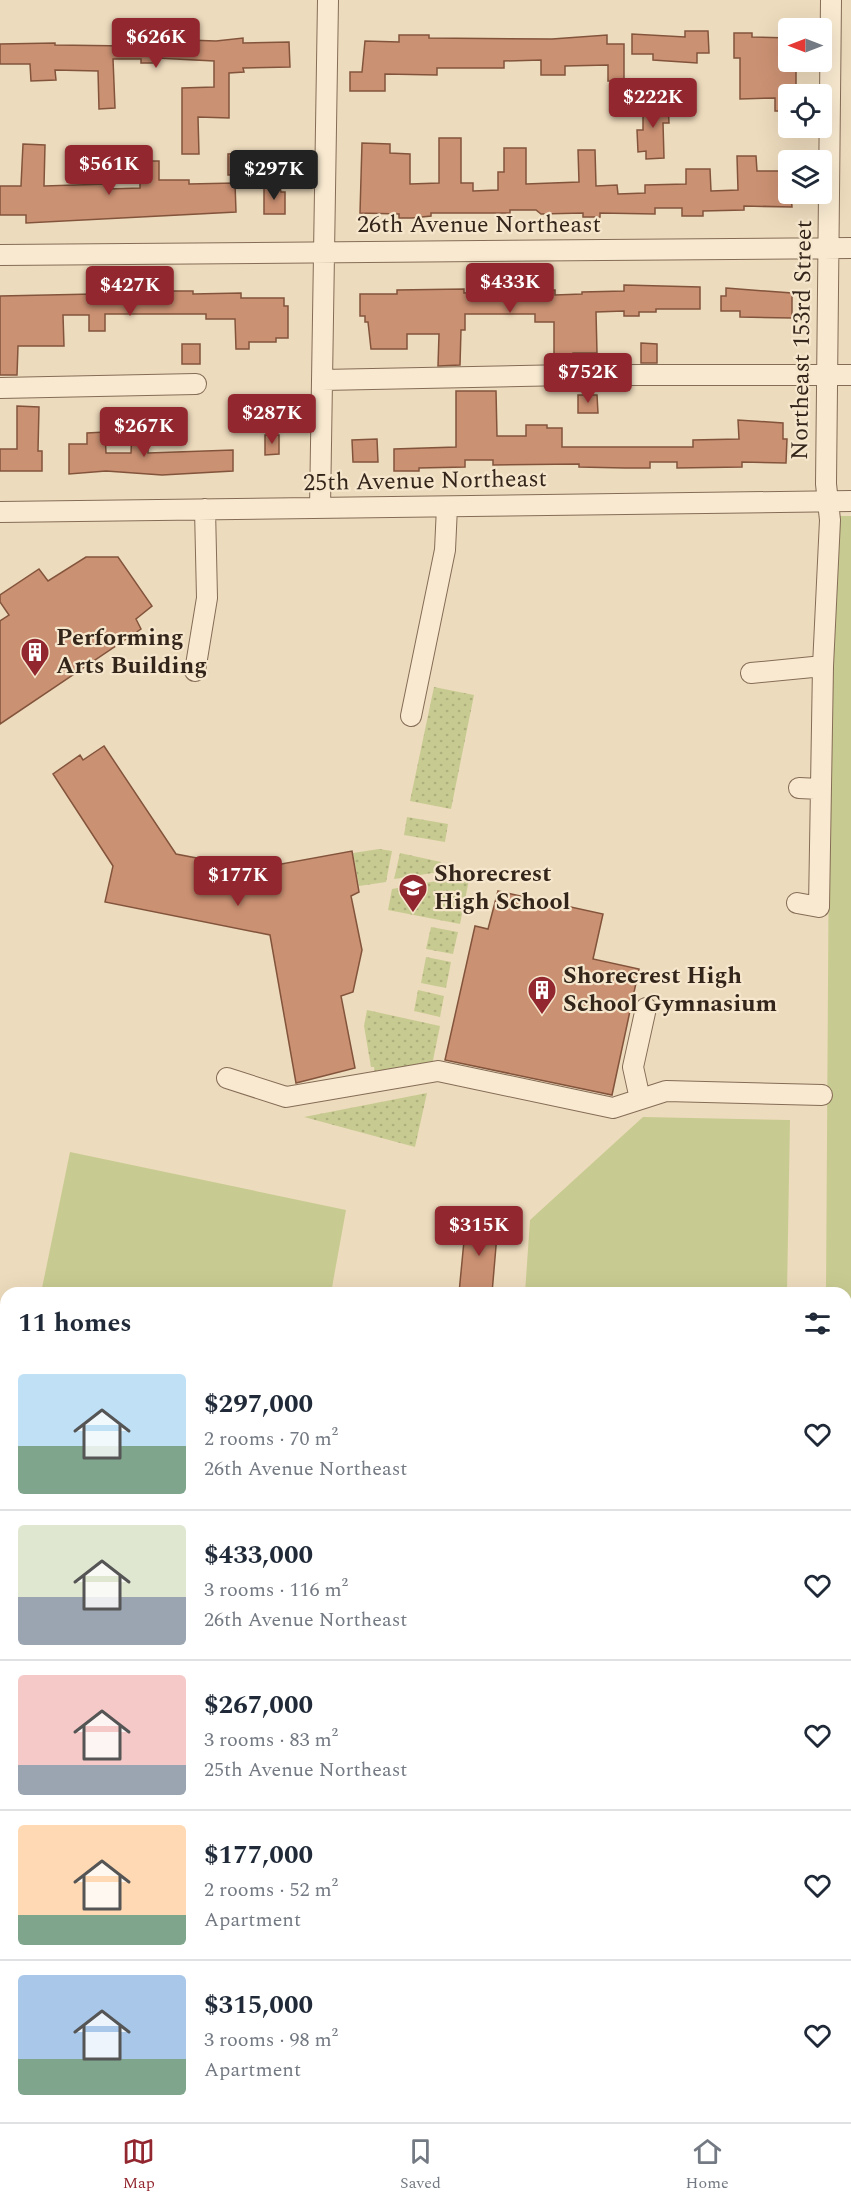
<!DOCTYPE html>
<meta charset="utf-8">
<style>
body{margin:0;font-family:Spectral,serif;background:#f2f2f3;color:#1f2937;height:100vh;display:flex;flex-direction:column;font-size:22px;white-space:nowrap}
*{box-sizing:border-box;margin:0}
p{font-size:20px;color:#747a83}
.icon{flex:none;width:33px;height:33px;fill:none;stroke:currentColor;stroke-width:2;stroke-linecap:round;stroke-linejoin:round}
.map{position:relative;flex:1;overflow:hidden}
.side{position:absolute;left:0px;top:1287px;width:852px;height:836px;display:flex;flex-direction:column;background:#fff;border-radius:18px 18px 0 0;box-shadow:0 6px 24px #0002}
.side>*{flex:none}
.needle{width:39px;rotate:270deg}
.fabs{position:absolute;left:778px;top:18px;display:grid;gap:12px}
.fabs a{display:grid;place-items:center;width:54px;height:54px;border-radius:6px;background:#fff;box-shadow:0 6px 24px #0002;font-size:30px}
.price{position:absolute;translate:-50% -51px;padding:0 14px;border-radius:6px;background:#93272f;color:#fff;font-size:20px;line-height:39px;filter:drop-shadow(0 2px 3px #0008)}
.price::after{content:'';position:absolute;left:50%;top:36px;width:18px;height:14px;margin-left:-9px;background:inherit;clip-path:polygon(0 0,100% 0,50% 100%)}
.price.current{background:#222;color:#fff}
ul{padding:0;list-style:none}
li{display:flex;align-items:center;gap:18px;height:150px;padding:0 18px}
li+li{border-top:2px solid #e0e1e3}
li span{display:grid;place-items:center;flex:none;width:168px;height:120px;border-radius:6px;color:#555}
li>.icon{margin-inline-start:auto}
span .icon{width:72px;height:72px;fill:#fffc;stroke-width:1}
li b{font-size:26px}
h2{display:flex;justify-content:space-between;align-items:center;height:72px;padding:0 18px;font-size:26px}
.dock{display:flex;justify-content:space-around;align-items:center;height:84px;border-top:2px solid #e0e1e3;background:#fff;font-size:16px;color:#747a83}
.dock a{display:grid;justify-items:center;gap:3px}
.dock .current{color:#93272f}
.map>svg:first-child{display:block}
.grass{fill:url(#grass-dots)}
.forest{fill:url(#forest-firs)}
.park{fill:#c8cb91}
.building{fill:#cb9173;stroke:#83543c;stroke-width:1.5}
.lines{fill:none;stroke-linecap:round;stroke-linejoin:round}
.minor-casing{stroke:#856c56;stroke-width:22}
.minor{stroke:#f8e9d0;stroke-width:20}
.labels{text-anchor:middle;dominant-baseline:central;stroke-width:4.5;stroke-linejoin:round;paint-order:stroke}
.street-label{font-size:24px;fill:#34251b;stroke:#f5e6cc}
.poi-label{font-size:24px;font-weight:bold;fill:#34251b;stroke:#f5e6cc;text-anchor:start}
</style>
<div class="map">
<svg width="851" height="2122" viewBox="0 0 851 2122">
<defs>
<pattern id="grass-dots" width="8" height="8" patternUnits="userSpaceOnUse" patternTransform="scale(1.5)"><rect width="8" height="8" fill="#c8cb91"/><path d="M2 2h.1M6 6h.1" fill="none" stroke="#acae7c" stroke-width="1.8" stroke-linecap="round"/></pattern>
<pattern id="forest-firs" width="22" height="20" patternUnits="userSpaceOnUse" patternTransform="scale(1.5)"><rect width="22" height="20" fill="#c8cb91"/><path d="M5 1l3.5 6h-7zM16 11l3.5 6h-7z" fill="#acae7c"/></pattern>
</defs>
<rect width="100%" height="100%" fill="#eddbbd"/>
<path class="grass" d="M434 687 474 695 451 809 410 801Z
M407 817 448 824 445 842 404 835Z
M379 849 392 851 386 882 359 886 353 853Z
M400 853 441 862 439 872 394 879Z
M470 875 460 924 388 910 392 889Z
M431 927 458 932 453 954 426 949Z
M426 957 451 962 446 988 421 983Z
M418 990 444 996 440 1017 414 1011Z
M367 1010 440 1026 432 1065 375 1076 374 1067H371L364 1026Z
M427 1093 415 1147 304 1117Z"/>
<path class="forest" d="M0 1342 6 1346V1443L0 1438Z
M846 1439 851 1440V1505L846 1506Z
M0 1989 6 1993V2082H0Z
M383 2116 412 2117 423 2122H190L184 2117Z"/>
<path class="park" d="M831 516H851V1320H846V1293H826Z
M643 1117 790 1120 787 1293H525L530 1220Z
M70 1152 346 1210 331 1293H41Z"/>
<path class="building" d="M685 31H708L709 53H697V63L653 60V54H632V34L685 37Z
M734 33H752V37L789 38V62H796V94H789V111H775V98L740 99V58H734Z
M399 35H429V38L552 39 607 35V44H624V81H608V65L565 66V75H541V60L504 61V68H437V75L385 74V91H350V72H362L365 41 399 42Z
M129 38 216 41 243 38V43L289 42 290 67 243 68 244 72 229 73V118L198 117 199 154H182V88L214 87V61L156 58V63H141V59H113L115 108 99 109 98 71 55 70 56 80 31 81 30 64H0V44L55 43V45L129 46Z
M643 102H668L669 123H663L664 158 646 159V151L638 152 637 130H643Z
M439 138H461V183H473V191L498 190V172H504V148H526V184L579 182 578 150H595L596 186 617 185 618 194 645 193V185L686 184V169H710L711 191 738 190 737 156H756L757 171H789L792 207 744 206V210L703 211V216H682V208H655V214L600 213V217H583V213L541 214 536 210H510V213H431V216L412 218H399V214L360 213 362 143 390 144V153L410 154V184L439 183Z
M23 144 45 145 44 186 107 184V189L140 188V161H159V180H189V184L235 183 236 212 26 223V215H0V186H21Z
M246 153 247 160H274V174L228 175V154Z
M264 186H280L281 192H285V214H264Z
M624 285 700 287V309H656V312H639V316H624V311L596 312 597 353H573L572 361H554V322H535V314H465V330H461L460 365 438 366 439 334H407V349H371L368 322H365V316H360V294H397V290L464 289V293L555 290V295L582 294V292L624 291Z
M726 288 792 293V318L740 317V311H721V296H726Z
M171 291H193V294L241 293V298H284V306H288V338H276V342H249V349H236L235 319H206V314H105V331H89V315H63L64 346H18L17 375H0V296L141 293V298L171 299Z
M641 343 657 344V363H641Z
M182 344H200V364H182Z
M456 391H496L497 436H526V425H547V428H562V447H693V440L739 439 738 420 783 423V439H787L786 463 742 462V467L677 468V462H650V468H625L579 467V464L493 465V460H465V467L419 468V471H394V449L456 447Z
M578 395H597L598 413H578Z
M17 406 39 407 38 451H42V471H0V449H17Z
M132 429 148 430V453L233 450V471L162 475 106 471 69 474V444H87V433L105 432 106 453H131Z
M265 435H279V454L265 455Z
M377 439 378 462H353L352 440Z
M86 557H118L152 606 136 619 141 629 0 724V621L9 615 0 602V595L39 569 48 581Z
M104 746 176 854 254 869 352 851 359 892 351 896 362 950 353 992 341 996 355 1068 296 1083 270 935 105 902 113 866 53 774 80 755 83 760Z
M498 891 603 914 593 959 639 969 612 1095 445 1060 475 926 488 929Z
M466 1220 498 1223 492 1293H459Z"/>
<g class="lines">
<g class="minor-casing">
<path id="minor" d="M0 255 851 248
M322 380 569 375H851
M0 388 196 384
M320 508 328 0
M0 512 851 501
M195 671 207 598 205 509
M751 673 823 666
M411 716 445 550 447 507
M799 788 820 789
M797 903 819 907 823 666 830 520 826 484 831 0
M227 1078 286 1097 438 1071 613 1108 666 1091 822 1095
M640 1099 633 1067 646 1008
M0 1469 6 1474
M846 1552 851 1551
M0 1656 6 1659
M846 1778H851
M0 1977 6 1982
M0 2092H6
M116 2116 122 2122
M170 2116 174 2122
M447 2116 457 2122
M669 2122V2116"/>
</g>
<use href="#minor" class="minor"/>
</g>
<defs>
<g id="building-pin" transform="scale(1.5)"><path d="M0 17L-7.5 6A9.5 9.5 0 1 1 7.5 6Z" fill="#93272f" stroke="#f5e6cc"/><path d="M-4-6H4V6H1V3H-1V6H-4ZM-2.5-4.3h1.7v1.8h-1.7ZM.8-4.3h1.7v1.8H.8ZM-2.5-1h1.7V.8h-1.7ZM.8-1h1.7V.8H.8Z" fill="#fff"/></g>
<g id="school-pin" transform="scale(1.5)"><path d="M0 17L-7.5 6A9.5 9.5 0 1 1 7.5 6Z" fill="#93272f" stroke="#f5e6cc"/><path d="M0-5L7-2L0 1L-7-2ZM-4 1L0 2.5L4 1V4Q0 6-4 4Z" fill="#fff"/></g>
</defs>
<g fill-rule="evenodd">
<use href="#building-pin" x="35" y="652"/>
<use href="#school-pin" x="413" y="888"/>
<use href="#building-pin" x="542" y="990"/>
</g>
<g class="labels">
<g class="street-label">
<text x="479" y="225">26th Avenue Northeast</text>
<text transform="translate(802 340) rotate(-89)">Northeast 153rd Street</text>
<text transform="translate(425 481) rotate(-1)">25th Avenue Northeast</text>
</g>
<g class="poi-label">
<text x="56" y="638">Performing<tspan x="56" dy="28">Arts Building</tspan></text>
<text x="434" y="874">Shorecrest<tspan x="434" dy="28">High School</tspan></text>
<text x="563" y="976">Shorecrest High<tspan x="563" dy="28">School Gymnasium</tspan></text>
</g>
</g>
</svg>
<div class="fabs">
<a><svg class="needle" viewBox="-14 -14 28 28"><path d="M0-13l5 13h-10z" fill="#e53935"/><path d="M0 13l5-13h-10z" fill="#747a83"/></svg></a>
<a><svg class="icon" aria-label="locate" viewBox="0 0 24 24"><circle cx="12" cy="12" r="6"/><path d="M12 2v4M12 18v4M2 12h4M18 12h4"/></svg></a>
<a><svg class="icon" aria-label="layers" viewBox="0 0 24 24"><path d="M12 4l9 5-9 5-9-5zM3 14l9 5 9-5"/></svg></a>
</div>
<b class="price" style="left:156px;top:69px">$626K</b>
<b class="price" style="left:653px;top:129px">$222K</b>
<b class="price" style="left:109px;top:196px">$561K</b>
<b class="price current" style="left:274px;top:201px">$297K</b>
<b class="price" style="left:510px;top:314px">$433K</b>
<b class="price" style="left:130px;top:317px">$427K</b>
<b class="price" style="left:588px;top:404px">$752K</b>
<b class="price" style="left:272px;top:445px">$287K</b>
<b class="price" style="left:144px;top:458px">$267K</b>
<b class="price" style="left:238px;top:907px">$177K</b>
<b class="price" style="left:479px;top:1257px">$315K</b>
<section class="side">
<h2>11 homes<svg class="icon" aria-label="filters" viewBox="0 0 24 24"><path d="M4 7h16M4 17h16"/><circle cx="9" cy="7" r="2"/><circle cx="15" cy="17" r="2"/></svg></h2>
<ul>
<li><span style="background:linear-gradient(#bfe0f5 60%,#7fa58c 0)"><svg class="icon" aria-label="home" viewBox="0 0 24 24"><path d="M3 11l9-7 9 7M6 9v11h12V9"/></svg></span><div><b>$297,000</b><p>2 rooms · 70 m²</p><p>26th Avenue Northeast</p></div><svg class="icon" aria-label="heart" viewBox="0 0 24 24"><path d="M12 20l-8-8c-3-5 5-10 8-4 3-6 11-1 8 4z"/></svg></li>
<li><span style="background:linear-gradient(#dfe7d0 60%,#9aa5b1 0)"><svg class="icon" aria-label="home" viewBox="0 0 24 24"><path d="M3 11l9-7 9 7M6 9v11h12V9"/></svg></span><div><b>$433,000</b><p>3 rooms · 116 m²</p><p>26th Avenue Northeast</p></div><svg class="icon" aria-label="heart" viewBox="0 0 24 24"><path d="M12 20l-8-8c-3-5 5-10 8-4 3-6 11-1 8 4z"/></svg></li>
<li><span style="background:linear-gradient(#f6c9c9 75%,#9aa5b1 0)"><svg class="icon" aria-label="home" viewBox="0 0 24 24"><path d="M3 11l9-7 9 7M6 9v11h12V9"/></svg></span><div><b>$267,000</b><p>3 rooms · 83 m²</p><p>25th Avenue Northeast</p></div><svg class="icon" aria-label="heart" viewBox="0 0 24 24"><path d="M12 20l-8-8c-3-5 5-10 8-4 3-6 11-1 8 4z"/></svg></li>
<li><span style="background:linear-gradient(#ffd9b3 75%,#7fa58c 0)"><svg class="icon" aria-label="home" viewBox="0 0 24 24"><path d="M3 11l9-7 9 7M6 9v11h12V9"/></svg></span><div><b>$177,000</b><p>2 rooms · 52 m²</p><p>Apartment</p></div><svg class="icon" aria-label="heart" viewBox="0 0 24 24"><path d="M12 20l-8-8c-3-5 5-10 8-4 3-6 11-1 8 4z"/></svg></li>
<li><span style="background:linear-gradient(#a9c7e8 70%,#7fa58c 0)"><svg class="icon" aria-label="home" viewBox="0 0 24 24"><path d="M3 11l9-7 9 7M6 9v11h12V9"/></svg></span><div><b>$315,000</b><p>3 rooms · 98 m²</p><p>Apartment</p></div><svg class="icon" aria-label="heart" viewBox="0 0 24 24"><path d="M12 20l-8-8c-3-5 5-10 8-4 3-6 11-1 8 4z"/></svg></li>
</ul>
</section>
</div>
<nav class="dock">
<a class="current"><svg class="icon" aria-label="map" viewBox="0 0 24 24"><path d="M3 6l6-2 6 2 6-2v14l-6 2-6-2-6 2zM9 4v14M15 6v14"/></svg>Map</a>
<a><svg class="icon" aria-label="saved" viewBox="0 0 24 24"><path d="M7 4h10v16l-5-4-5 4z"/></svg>Saved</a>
<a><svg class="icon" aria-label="home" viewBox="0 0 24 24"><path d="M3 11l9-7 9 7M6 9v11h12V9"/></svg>Home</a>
</nav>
